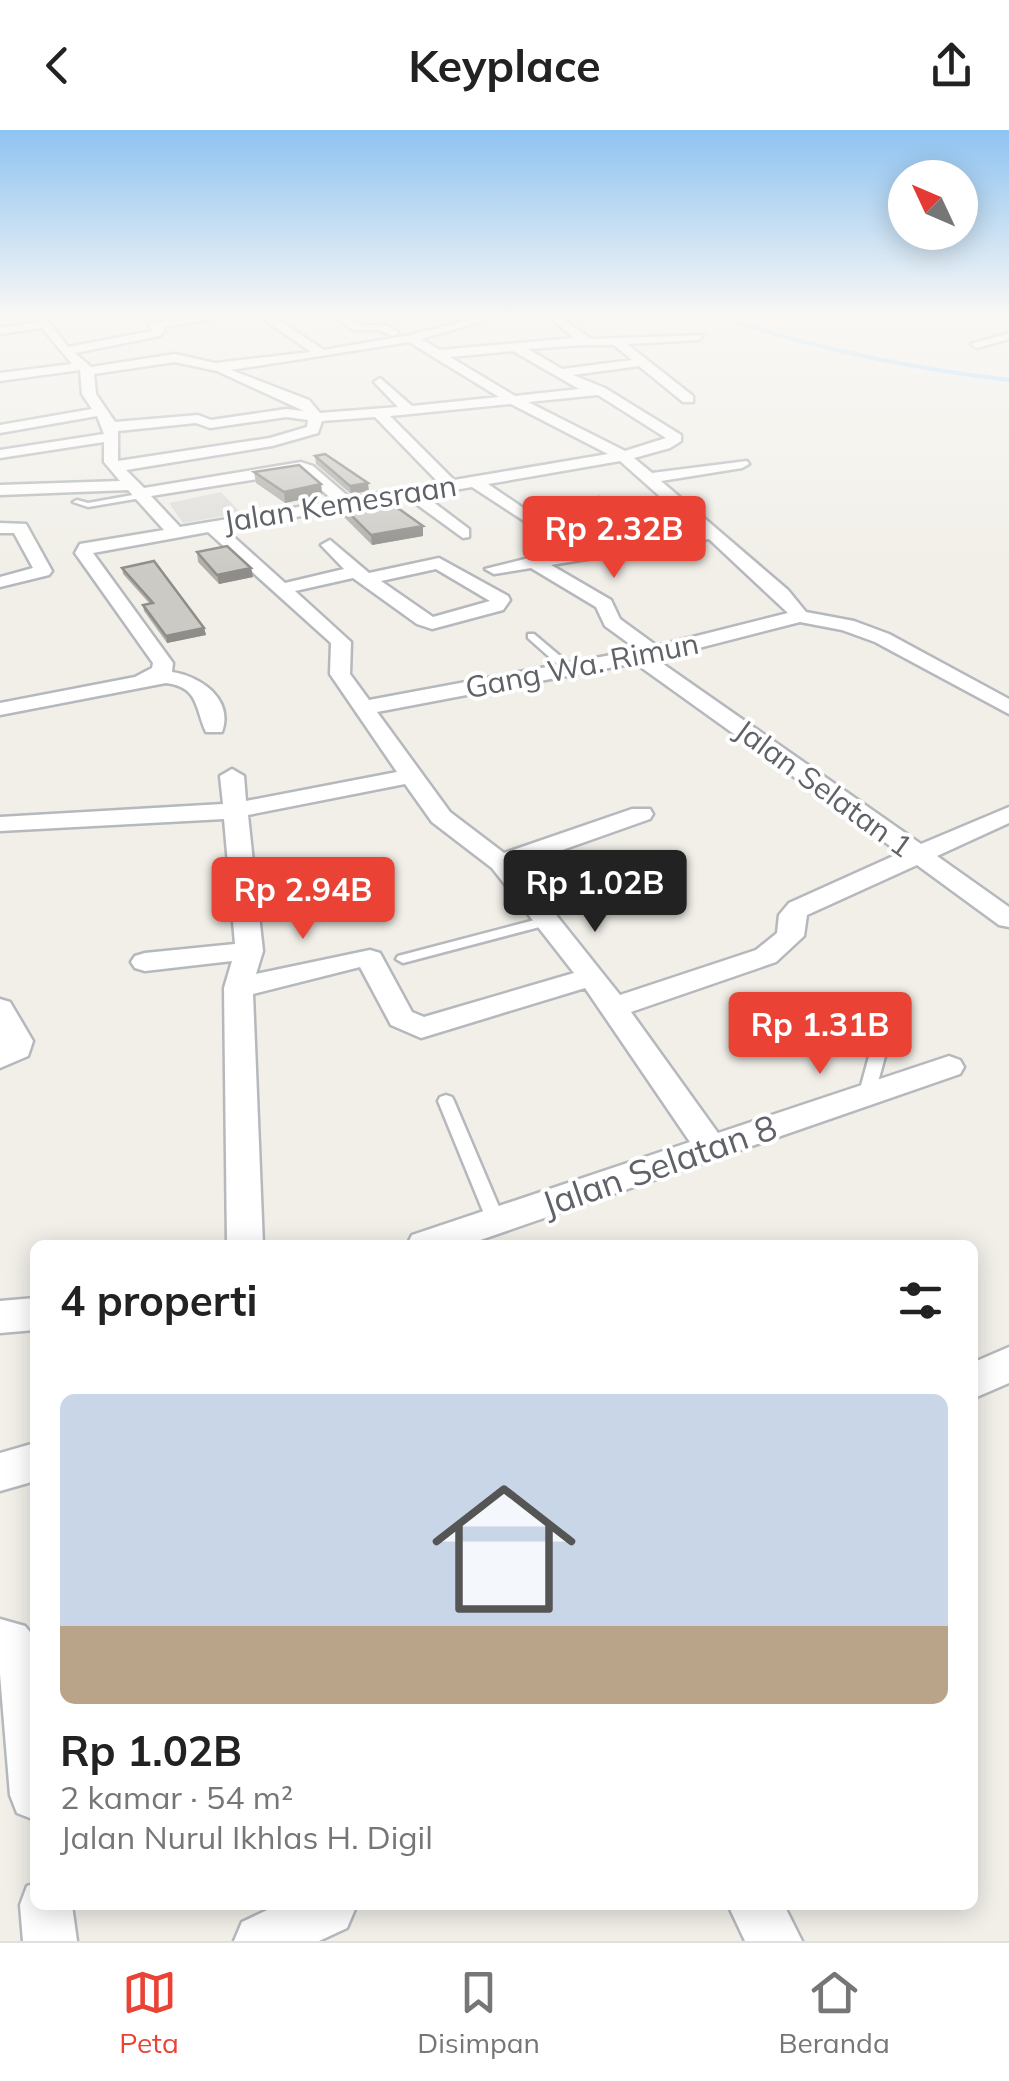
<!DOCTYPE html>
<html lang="id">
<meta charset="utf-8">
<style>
body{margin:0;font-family:Mulish,sans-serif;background:#f2f2f2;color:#222;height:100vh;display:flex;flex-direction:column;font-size:38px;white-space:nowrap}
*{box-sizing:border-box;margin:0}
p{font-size:32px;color:#767676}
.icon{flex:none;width:55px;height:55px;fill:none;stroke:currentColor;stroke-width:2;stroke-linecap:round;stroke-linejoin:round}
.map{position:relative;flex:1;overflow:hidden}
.drawer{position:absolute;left:30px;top:1110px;width:948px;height:670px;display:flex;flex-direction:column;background:#fff;border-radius:15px;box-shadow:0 5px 25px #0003}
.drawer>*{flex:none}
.needle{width:65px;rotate:314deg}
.fabs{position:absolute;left:888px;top:30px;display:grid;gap:20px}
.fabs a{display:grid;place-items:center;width:90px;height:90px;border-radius:50%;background:#fff;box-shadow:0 5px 25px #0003;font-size:50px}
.price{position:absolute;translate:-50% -85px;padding:0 22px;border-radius:10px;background:#ea4335;color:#fff;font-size:32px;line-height:65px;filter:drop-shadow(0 2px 5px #0008)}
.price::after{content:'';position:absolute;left:50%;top:60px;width:30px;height:22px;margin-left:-15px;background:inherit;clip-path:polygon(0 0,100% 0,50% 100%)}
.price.selected{background:#222;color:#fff}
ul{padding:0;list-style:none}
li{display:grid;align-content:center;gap:20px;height:530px;padding:0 30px}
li+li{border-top:2px solid #e0e0e0}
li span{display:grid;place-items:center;height:310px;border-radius:15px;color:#555}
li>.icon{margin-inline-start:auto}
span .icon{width:180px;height:180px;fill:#fffc;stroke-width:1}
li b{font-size:42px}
h2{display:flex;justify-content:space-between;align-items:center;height:120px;padding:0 30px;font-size:42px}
header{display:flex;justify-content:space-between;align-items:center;height:130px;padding:0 30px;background:#fff;font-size:45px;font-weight:700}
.menu{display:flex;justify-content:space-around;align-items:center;height:140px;border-top:2px solid #e0e0e0;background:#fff;font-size:28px;color:#767676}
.menu a{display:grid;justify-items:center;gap:5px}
.menu .selected{color:#ea4335}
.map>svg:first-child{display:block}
.industrial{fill:#e0deda}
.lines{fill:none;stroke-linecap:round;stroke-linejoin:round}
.stream{stroke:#aadaff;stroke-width:4}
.lane-casing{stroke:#b5b8bc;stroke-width:5}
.street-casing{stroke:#b5b8bc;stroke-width:5}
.lane{fill:#fff;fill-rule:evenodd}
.street{fill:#fff;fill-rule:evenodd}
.wall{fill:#afaea9}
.shaded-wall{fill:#8f8d8a}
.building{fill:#cccac5;stroke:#8f8d8a;stroke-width:2.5}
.labels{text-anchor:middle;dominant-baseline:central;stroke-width:8;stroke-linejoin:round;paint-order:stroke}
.far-street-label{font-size:30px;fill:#5f6368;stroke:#fff}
.street-label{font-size:35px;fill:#5f6368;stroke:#fff}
</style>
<header><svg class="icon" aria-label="back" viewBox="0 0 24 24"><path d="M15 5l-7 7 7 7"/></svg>Keyplace<svg class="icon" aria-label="share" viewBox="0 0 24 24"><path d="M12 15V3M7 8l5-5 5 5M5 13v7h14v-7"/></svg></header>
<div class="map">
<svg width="1009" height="1811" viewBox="0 0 1009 1811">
<rect width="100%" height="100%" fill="#f1efe8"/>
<path class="industrial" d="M221 362 241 383 183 393 169 373Z"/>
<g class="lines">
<path class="stream" d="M722 187C816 220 911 238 1009 250"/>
<g class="lane-casing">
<path id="lane" d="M144 363H147V367L88 377 73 372 77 370 88 373Z
M528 504H534L573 537V541H565L528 508Z
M546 787 553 791 551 794 403 833 396 829 398 826Z
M882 903 890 908 875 963 873 967H861L859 963 874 908Z
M446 965 452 967 454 971 505 1091 502 1096 496 1098 490 1096 487 1091 438 971 440 967Z"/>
</g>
<g class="street-casing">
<path id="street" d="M35 187H45L68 217 152 201 149 196 159 191 227 187 162 197 165 201 160 206 75 223 91 237 175 224 215 233 311 222 266 191 267 187H274L324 220 410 205 480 187H497L421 209 440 220 574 208 549 187H560L591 209 703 205 699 210 627 214 693 266V272H683L639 236 573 245 605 258 681 305V311L670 318 634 328 652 343 747 331 749 334 742 338 661 351 788 460 806 482 854 491 889 504 1009 569V584L875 512 842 500 800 492 656 529 921 714 1009 677V693L937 726 1009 777V797L999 795 917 735 807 785 804 806 776 832 631 882 718 1003 949 926 960 930 964 937 960 944 466 1115H407L412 1105 690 1012 585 858 421 908 391 895 360 837 253 864 263 1115H227L224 858 232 831 145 841 135 838 131 832 135 826 145 823 235 814 224 689 0 701V687L223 674 220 646 232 639 244 646 246 671 397 642 330 544 331 513 208 402 93 423 173 533 172 542C200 546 234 569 222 602H206C195 578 199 557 166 553L0 585V573L135 547 152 538 153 533 75 423 80 414 164 400 128 360 0 365V355L120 351 104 332V312L0 328V320L104 304 97 286 0 303V295L92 279 82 264 80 240 0 251V243L72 234 42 198 0 204V198L38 192ZM409 212 499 267 412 276 380 248 374 252 398 277 320 283 309 270 231 240ZM582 215H614L632 230 562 239 528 219ZM513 221 579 259 515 266 450 227ZM175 232 217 241 304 281 286 279 211 290 198 285 115 292 96 264 94 244ZM598 265 666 308 625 321 528 272ZM511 274 608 324 454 350 390 286ZM286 287 308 290 307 297 270 308 118 331V301L196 293 210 298ZM375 287 439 353 350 368 313 336 301 332 144 358 126 340 272 316 318 303 322 291ZM620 331 699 401 533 427 485 439 494 444 531 438 596 477 605 496 638 520 369 570 350 544 351 512 295 461 353 448 417 494 432 499 503 480 510 470 508 466 439 428 369 443 330 410 321 415 344 439 285 453 225 399 408 368 463 408 469 407V399L424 365 472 357 532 396 567 390 607 373 599 368 558 383 535 386 488 354ZM301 342 334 371 180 397 151 366ZM709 409 788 483 657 516 620 489 611 470 551 435ZM436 439 490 471 433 487 381 451ZM635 533 900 723 789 773 779 785 777 803 756 820 620 865 517 736 650 689 653 684 650 679H632L504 723 450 682 377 582ZM405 654 432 692 492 738 574 843 424 887 412 882 380 823 370 820 256 844 263 821 257 767 321 757 334 749 321 741 255 751 248 685Z
M336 187C348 186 349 191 359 194 377 199 380 188 399 203L393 206 379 200H353Z
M1009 203V209L977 218 971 214Z
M0 393 26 394 52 441 49 445 0 457V447L33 438 14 403H0Z
M0 869 10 872 33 911 28 926 0 938Z
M35 1168V1200L0 1203V1171Z
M1009 1217V1253L972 1269V1233Z
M35 1313V1351L0 1361V1323Z
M0 1489 25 1496 35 1508V1690L17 1683 10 1665 0 1544Z
M35 1753V1775H72L77 1811H23L20 1775 27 1756Z
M278 1775H353L355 1779 347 1798 319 1811H234L242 1792Z
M728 1775H784L802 1811H745Z"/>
</g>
<use href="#lane" class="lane"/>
<use href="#street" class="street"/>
</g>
<path class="wall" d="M315 326 369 361 351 364 316 334Z
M254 342 321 354 322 365 285 373 256 353Z
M339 373 423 406 372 415 340 383Z
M197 422 251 438 253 447 219 454 198 432Z
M122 438 204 498 206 505 167 513 144 481 143 475 150 474 123 444Z"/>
<path class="shaded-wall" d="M368 353 369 361 351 364 350 356Z
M321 354 322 365 285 373 284 362Z
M423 396V406L372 415 371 405Z
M251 438 253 447 219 454 217 445Z
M204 498 206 505 167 513 166 506Z"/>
<path class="building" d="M325 324 368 353 350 356 315 326Z
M299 335 321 354 284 362 254 342Z
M381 366 423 396 371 405 339 373Z
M227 416 251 438 217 445 197 422Z
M154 431 204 498 166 506 143 475 153 473 122 438Z"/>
<linearGradient id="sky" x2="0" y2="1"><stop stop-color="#8fc3f1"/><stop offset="0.42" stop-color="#f9f8f5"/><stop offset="1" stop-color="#f9f8f5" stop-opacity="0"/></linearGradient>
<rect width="1009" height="440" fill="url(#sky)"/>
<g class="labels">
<g class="far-street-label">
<text transform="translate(340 373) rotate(-9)">Jalan Kemesraan</text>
<text transform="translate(582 535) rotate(-11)">Gang Wa. Rimun</text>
<text transform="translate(824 658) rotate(36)">Jalan Selatan 1</text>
</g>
<g class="street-label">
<text transform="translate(659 1035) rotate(-19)">Jalan Selatan 8</text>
</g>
</g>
</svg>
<div class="fabs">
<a><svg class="needle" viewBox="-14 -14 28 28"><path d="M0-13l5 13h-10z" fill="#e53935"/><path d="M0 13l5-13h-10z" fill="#767676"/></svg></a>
</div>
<b class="price" style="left:614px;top:451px">Rp 2.32B</b>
<b class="price selected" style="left:595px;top:805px">Rp 1.02B</b>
<b class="price" style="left:303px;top:812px">Rp 2.94B</b>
<b class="price" style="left:820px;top:947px">Rp 1.31B</b>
<section class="drawer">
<h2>4 properti<svg class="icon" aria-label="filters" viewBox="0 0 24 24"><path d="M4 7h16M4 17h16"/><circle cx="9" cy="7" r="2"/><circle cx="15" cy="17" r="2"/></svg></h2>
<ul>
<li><span style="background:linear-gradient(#c9d6e8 75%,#b9a48a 0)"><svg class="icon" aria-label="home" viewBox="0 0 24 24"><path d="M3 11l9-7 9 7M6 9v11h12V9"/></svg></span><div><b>Rp 1.02B</b><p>2 kamar · 54 m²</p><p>Jalan Nurul Ikhlas H. Digil</p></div></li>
</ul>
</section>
</div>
<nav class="menu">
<a class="selected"><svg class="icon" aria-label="map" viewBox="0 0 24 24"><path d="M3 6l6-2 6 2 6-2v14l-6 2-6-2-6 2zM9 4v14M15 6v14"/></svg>Peta</a>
<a><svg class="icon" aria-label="saved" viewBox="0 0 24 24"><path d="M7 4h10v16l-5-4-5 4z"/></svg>Disimpan</a>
<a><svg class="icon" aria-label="home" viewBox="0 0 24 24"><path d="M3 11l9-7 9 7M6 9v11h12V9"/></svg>Beranda</a>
</nav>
